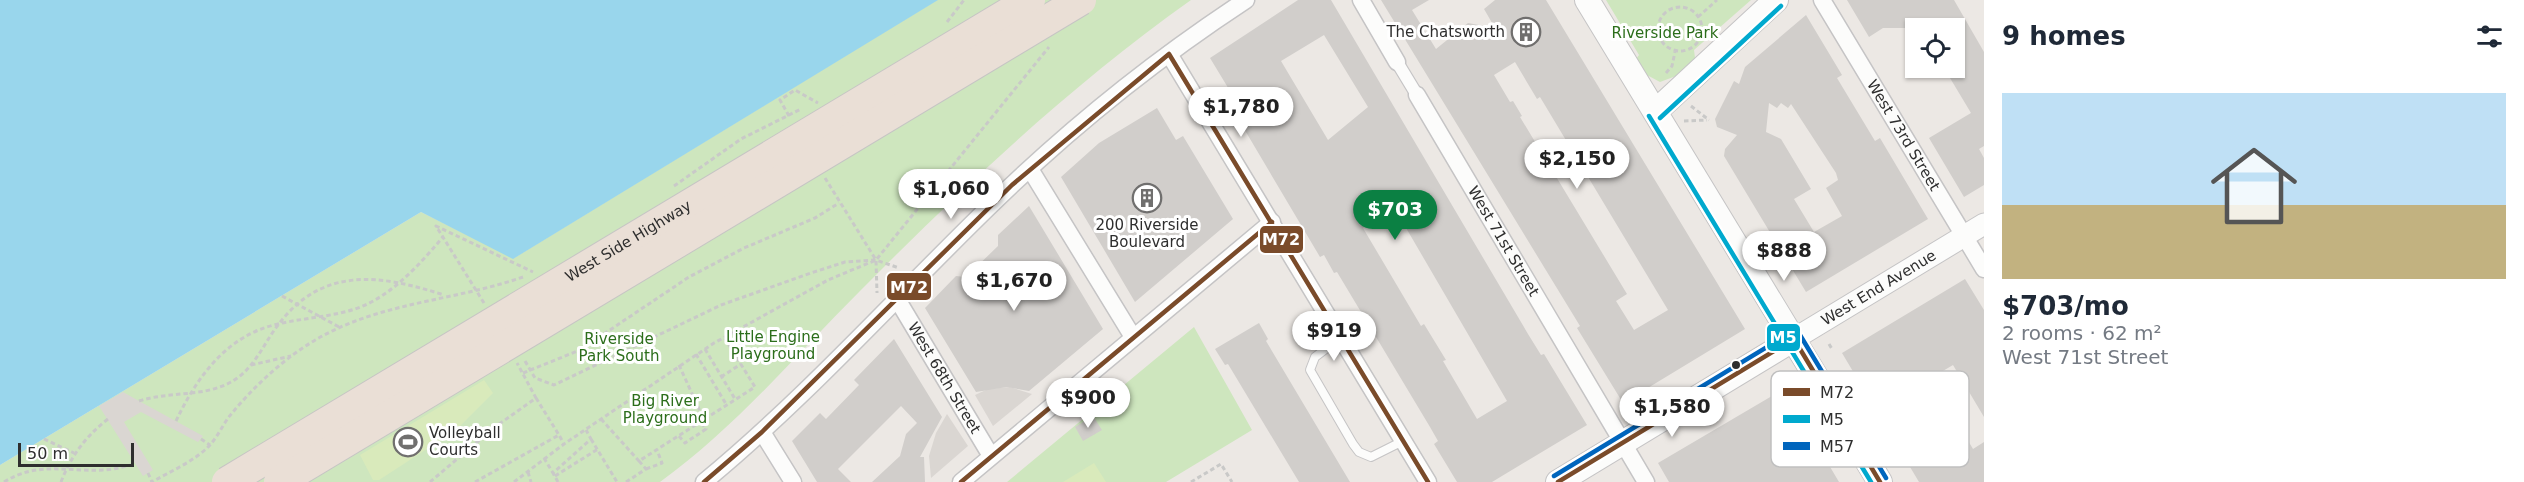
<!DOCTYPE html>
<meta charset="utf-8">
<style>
body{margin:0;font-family:"DejaVu Sans",sans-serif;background:#f2f2f3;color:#1f2937;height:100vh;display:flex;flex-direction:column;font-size:22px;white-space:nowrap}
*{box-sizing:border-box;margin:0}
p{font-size:20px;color:#747a83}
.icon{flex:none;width:33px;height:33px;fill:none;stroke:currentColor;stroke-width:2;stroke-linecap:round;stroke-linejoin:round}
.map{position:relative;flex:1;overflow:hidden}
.sheet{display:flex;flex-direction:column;background:#fff;width:540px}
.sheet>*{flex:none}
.controls{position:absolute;left:1905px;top:18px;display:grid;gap:12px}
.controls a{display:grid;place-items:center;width:60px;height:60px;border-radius:0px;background:#fff;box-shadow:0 2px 4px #0004;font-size:30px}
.scale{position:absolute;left:18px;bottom:15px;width:116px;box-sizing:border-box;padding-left:6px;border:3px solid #2e2e2e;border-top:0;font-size:16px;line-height:21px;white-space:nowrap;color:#2e2e2e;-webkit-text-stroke:4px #fff;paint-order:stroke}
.price{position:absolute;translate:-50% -51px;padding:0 14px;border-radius:21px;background:#fff;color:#222;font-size:20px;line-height:39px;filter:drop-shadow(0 2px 3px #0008)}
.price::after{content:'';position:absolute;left:50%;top:36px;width:18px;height:14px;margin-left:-9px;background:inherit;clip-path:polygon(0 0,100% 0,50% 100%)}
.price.on{background:#0b8043;color:#fff}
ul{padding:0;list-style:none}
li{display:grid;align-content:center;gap:12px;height:318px;padding:0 18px}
li span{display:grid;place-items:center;height:186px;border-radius:0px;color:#555}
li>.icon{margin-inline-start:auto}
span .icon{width:108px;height:108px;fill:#fffc;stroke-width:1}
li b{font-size:26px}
h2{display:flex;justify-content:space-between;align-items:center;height:72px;padding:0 18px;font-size:26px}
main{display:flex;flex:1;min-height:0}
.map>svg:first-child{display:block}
.green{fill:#cee6be}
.pitch{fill:#d9eabb}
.plaza{fill:#dad6d2}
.water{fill:#99d6ec}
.building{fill:#d1cecb;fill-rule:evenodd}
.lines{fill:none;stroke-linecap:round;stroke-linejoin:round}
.service-casing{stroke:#c5c4c5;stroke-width:10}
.pedestrian-casing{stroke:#c5c4c5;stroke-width:14}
.minor-casing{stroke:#c5c4c5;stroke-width:19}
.tertiary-casing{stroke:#c5c4c5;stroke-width:23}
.secondary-casing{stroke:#c5c4c5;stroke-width:26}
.path{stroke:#c9c9c8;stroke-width:3;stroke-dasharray:4.5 3;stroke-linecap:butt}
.service{stroke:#fcfcfb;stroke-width:8}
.pedestrian{stroke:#fcfcfb;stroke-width:12}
.minor{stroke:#fcfcfb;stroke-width:16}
.tertiary{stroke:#fcfcfb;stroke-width:21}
.secondary{stroke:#fcfcfb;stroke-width:24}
.motorway-bridge-casing{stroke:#c6c5c4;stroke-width:32;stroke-linecap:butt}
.motorway-bridge{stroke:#eadfd6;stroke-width:30}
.bus-1-casing{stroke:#fff;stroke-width:9}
.bus-2-casing{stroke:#fff;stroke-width:9}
.bus-3-casing{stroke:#fff;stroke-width:9}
.bus-1{stroke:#7a4b2a;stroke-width:4.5}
.bus-2{stroke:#00a9ce;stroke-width:4.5}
.bus-3{stroke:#0065bd;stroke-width:4.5}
.bus-dot{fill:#2e2e2e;stroke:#fff;stroke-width:2}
.labels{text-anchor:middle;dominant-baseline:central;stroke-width:6;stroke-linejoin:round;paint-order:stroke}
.poi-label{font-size:15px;fill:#2e2e2e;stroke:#fff;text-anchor:end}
.park-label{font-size:15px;fill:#2c6e1b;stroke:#fff}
.street-label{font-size:15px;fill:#2e2e2e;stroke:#fff}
.key{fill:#fff;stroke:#c0c0c0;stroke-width:1.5}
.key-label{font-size:16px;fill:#2e2e2e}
.line-badge{stroke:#fff;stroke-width:2}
.badge-label{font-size:16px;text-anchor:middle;font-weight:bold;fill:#fff}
</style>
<main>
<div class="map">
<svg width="1984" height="482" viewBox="0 0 1984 482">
<rect width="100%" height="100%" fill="#ece8e4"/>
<path class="green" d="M937 0H1191C1070 86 964 186 860 291 795 356 735 428 660 482H0V465L421 212 514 258Z
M1606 0H1751L1694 50 1695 58 1676 76 1660 82 1645 74 1636 59 1639 55Z
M1194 327 1252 430 1166 482H1007Z"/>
<path class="pitch" d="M484 380 493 393 456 430 379 480H373L360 455Z
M1094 463 1106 482H1063Z"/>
<path class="plaza" d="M1010 387 1032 394 993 426 975 395 988 389Z
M123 392 139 401 203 436 198 442 141 412 124 422 153 470 143 476 99 406Z
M947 414 968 446 931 478 929 456 936 433Z"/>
<path class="water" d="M0 0H938L513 259 421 212 0 465Z"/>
<path class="building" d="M1298 0H1331L1528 334 1541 355 1544 354 1587 425 1492 482H1457L1434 444 1438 441 1430 427 1337 272 1334 273 1324 255 1320 257 1224 95 1230 91 1210 58ZM1324 35 1368 107 1328 140 1281 61ZM1395 209 1507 401 1477 419 1443 361 1446 360 1424 324 1421 326 1363 228Z
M1381 0H1429L1412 10 1436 49 1468 23 1495 28 1484 9 1495 0H1546L1745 329 1623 403 1577 328 1580 326ZM1515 62 1537 99 1540 97 1668 310 1634 330 1616 301 1627 294 1520 117 1522 116 1513 101 1510 102 1494 75Z
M1847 0H1954L1984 52V146L1979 149 1984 158V185L1964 197 1929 138 1971 113 1944 68H1954V28H1883L1869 37Z
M1806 15 1842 75 1837 78 1875 141 1880 138 1928 219 1806 292 1724 156 1725 149 1737 135 1717 127 1715 119 1734 81 1739 84 1745 67ZM1769 103 1777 108 1781 103 1788 108 1791 104 1836 173 1838 180 1826 188 1842 216 1814 232 1794 199 1811 189 1781 139 1766 132Z
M1157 108 1176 140 1183 136 1233 219 1135 302 1061 177 1099 143Z
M1029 206 1103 329 1029 391 1007 387 976 392 925 308 956 276 966 277 998 246V235Z
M1965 279 1984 310V417L1953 365 1931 378 1973 449 1984 442V482H1919L1842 353Z
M1259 323 1268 339 1266 341 1350 482H1299L1228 364 1225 365 1215 349Z
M894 339 942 417 920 457H924L925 482H872L900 456 906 434 917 423 901 406 838 469 851 482H817L792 441 820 413 826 419 859 385 854 380Z
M1784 389 1839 482H1669L1658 463Z
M1093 416 1102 430 1083 441 1075 427Z"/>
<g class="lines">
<g class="service-casing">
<path id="service" d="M1340 338 1315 357 1310 370 1353 444 1359 452 1371 457 1403 441"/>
</g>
<g class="pedestrian-casing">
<path id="pedestrian" d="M1397 62 1417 95"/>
</g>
<g class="minor-casing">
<g id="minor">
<path d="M1361 0 1397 62"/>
<path id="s1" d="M1822 0 1984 269"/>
<path d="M1169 54 1428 482"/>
<path id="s2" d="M1417 95 1646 482"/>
<path d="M1030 169 1133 337"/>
<path id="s3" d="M897 299 991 456"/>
<path d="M762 432 793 482"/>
<path d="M704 482C807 397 896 297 992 204 1069 129 1156 59 1246 0"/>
<path d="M961 482 1272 222"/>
</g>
</g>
<g class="tertiary-casing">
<g id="tertiary">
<path id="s4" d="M1794 339 1984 224"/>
</g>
</g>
<g class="secondary-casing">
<path id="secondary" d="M1587 0 1880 482
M1655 112 1776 0
M1558 482 1794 339"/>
</g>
<path class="path" d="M1658 29a22 22 0 1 1 44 0a22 22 0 1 1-44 0Z
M1698 17 1717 0
M947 22 964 0
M1666 73 1672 66 1675 52
M1691 106 1709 120
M789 116 780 100 795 90 818 103
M1684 121 1707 120
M825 178 876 260 877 293
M674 186 741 139 801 109
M282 296 341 328
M484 303 436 226 533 272
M1829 344 1832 349
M705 349 735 399
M696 354 726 404
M525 361 535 378 554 385 721 305 811 273 845 262 876 260 899 268
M251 365 291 356
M679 365 704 420
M523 373 580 350 689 277 744 248 815 218 839 203
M721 377 741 364
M536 398 559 435
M139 401C173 390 211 399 240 376 257 362 265 342 278 325 323 265 382 275 444 295
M601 419 639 461
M176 421C197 377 227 335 278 324 303 318 330 317 355 309 391 297 419 265 443 237
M679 436 685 443 706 429 701 422
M44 439 74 453
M201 439 210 445
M591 439 617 482
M544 458 553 473
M646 469 662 463 657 450
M528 472 531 482
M148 473 152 482C171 471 195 461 210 445 217 437 222 427 228 418 252 388 284 358 317 339 381 302 454 301 523 277
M555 476 598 449
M4 482C38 461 66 472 103 470 114 470 125 466 135 464
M61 482C71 456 86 436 108 419
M430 482 495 427 536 398 517 363
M475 482 559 435 564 444
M514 482 564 444 714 343 828 280 876 260 1049 47
M558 482 553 473 591 439 586 430
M626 482 646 469 639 461 755 387 724 337
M1191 482 1221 464 1232 482"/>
<use href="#service" class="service"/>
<use href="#pedestrian" class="pedestrian"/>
<use href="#minor" class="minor"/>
<use href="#tertiary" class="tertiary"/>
<use href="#secondary" class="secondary"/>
<g class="motorway-bridge-casing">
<g id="motorway-bridge">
<path id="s5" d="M227 482 1030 0"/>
<path d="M279 482 1081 0"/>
</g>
</g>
<use href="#motorway-bridge" class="motorway-bridge"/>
<g class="bus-1-casing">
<path id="bus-1" d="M1794 339 1880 482
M704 482 762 432 1012 185 1169 54 1428 482
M961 482 1272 222
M1558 482 1794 339"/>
</g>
<g class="bus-2-casing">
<path id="bus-2" d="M1649 116 1871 482
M1660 118 1781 6"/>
</g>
<g class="bus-3-casing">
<path id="bus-3" d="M1800 335 1886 478
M1554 476 1790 333"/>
</g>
<use href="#bus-1" class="bus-1"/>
<use href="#bus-2" class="bus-2"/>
<use href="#bus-3" class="bus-3"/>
</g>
<defs>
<g id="building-ring" transform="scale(1.5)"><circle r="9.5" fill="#fff" stroke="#706f6e" stroke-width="1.5"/><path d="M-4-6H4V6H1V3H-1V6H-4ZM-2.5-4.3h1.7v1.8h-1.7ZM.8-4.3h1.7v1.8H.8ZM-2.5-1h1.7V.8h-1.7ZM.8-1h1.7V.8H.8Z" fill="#706f6e"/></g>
<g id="stadium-ring" transform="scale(1.5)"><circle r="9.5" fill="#fff" stroke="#706f6e" stroke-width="1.5"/><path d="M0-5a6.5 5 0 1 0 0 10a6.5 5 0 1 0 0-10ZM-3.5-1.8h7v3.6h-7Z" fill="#706f6e"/></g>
</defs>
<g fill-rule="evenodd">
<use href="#building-ring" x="1526" y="32"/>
<use href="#building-ring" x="1147" y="198"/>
<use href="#stadium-ring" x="408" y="442"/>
</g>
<circle class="bus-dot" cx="1736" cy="365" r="5"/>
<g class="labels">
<g class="poi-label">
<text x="1505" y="32">The Chatsworth</text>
<text x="1147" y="225" text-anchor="middle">200 Riverside<tspan x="1147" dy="17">Boulevard</tspan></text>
<text x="429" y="433" text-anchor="start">Volleyball<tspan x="429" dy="17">Courts</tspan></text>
</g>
<g class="park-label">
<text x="1665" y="33">Riverside Park</text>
<text x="773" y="337">Little Engine<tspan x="773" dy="17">Playground</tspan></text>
<text x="619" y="339">Riverside<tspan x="619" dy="17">Park South</tspan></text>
<text x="665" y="401">Big River<tspan x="665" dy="17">Playground</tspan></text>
</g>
<g class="street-label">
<text stroke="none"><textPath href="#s1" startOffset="158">West 73rd Street</textPath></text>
<text stroke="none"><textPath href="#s5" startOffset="468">West Side Highway</textPath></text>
<text stroke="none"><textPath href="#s2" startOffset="170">West 71st Street</textPath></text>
<text stroke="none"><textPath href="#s4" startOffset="99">West End Avenue</textPath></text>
<text stroke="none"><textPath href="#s3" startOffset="92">West 68th Street</textPath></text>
</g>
</g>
<rect x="1771" y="371" width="198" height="96" rx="9" class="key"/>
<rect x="1783" y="388" width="27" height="8" fill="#7a4b2a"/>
<rect x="1783" y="415" width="27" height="8" fill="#00a9ce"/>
<rect x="1783" y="442" width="27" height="8" fill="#0065bd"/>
<g class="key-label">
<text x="1820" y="398">M72</text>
<text x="1820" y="425">M5</text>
<text x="1820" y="452">M57</text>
</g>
<g class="line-badge">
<rect x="1259" y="225" width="45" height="29" rx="6" fill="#7a4b2a"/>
<rect x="886" y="272" width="46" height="29" rx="6" fill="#7a4b2a"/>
<rect x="1766" y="323" width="35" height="29" rx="6" fill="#00a9ce"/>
</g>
<g class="badge-label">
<text x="1281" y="245">M72</text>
<text x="909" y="293">M72</text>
<text x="1783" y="343">M5</text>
</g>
</svg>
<div class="controls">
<a><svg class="icon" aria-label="locate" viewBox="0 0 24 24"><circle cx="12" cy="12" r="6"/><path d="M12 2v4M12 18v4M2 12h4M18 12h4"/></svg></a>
</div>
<div class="scale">50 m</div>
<b class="price" style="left:1241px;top:138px">$1,780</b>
<b class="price" style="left:1577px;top:190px">$2,150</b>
<b class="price" style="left:951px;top:220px">$1,060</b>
<b class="price on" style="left:1395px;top:241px">$703</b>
<b class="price" style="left:1784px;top:282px">$888</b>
<b class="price" style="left:1014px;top:312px">$1,670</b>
<b class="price" style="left:1334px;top:362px">$919</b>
<b class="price" style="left:1088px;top:429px">$900</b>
<b class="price" style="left:1672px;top:438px">$1,580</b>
</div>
<section class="sheet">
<h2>9 homes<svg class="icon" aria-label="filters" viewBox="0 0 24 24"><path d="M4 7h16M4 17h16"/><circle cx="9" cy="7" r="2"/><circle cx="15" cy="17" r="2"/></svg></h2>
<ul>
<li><span style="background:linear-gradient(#bfe0f5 60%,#c2b280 0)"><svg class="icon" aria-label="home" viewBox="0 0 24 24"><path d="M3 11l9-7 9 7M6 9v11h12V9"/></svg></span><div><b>$703/mo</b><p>2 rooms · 62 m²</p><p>West 71st Street</p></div></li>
</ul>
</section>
</main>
